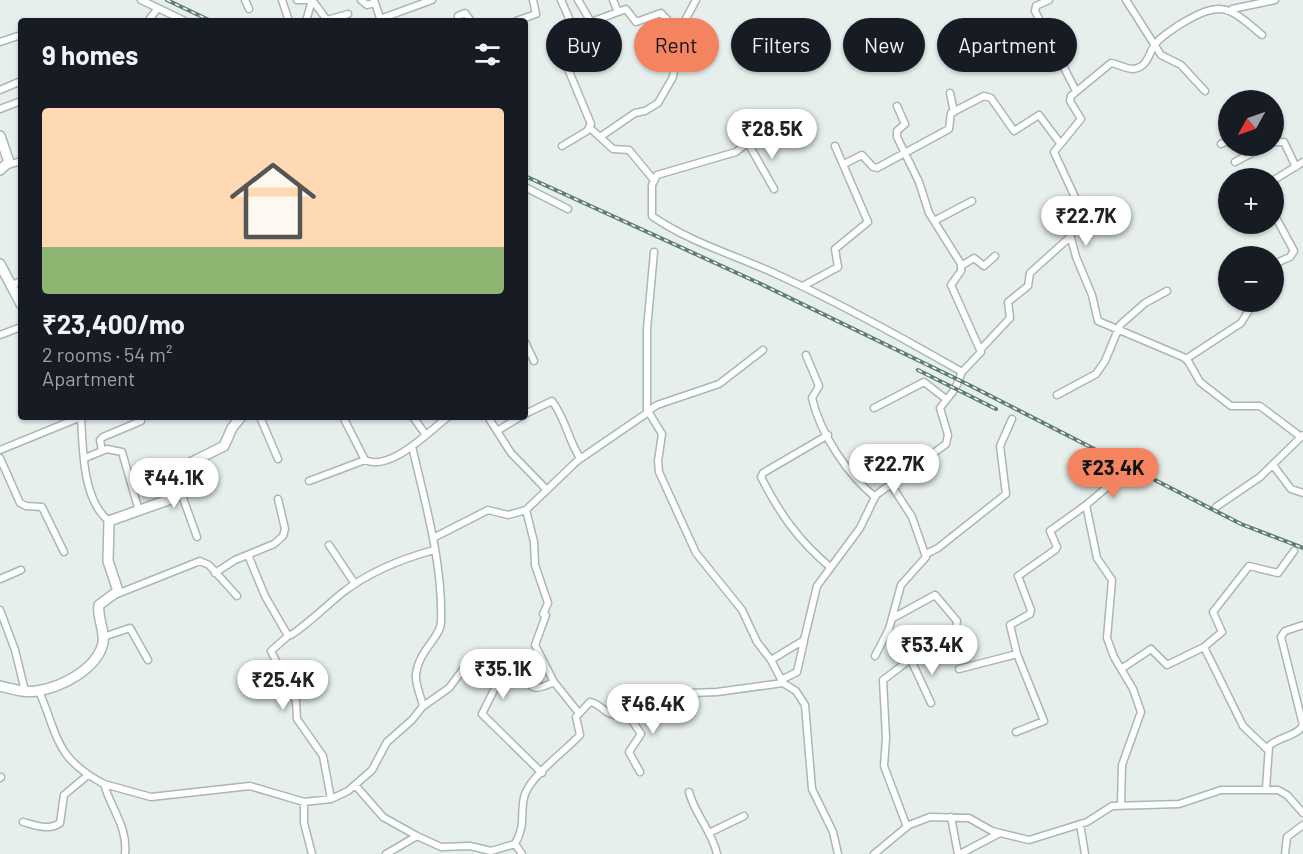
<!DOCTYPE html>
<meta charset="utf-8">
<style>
body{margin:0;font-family:Barlow,sans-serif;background:#20242c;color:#f1f3f6;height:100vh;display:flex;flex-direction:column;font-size:22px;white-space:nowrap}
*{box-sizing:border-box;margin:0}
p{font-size:20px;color:#9ea1a6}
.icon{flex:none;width:33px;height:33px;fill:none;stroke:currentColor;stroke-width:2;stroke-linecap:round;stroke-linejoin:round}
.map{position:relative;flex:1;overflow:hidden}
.sheet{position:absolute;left:18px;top:18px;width:510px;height:402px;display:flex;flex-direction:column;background:#171b24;border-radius:6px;box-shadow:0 2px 4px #0004}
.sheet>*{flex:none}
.hud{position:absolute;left:546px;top:18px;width:570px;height:54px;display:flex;gap:12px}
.needle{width:39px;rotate:230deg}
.fabs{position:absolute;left:1218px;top:90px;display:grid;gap:12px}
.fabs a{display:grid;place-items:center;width:66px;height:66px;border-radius:50%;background:#171b24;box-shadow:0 2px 4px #0004;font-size:30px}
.price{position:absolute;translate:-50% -51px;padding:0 14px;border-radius:21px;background:#fff;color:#222;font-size:20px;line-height:39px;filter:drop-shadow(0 2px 3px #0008)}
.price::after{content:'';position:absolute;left:50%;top:36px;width:18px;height:14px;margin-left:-9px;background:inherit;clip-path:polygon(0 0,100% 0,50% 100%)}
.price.on{background:#f4845f;color:#111}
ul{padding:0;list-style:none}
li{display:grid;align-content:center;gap:12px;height:318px;padding:0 24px}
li+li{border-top:2px solid #363941}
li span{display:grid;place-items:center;height:186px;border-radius:6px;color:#555}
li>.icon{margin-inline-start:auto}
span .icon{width:108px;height:108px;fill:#fffc;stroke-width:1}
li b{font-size:26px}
h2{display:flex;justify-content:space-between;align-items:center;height:72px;padding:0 24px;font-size:26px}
.chip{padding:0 21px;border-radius:27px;background:#171b24;box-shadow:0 2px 4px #0004;font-size:21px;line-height:54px}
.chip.on{background:#f4845f;color:#111}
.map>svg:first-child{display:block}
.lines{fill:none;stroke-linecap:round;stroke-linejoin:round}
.street-casing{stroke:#a8b8b2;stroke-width:9}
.secondary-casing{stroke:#a4bbb3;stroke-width:12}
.street{stroke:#fff;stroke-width:6}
.secondary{stroke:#fff;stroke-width:9}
.rail-casing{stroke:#5f7d75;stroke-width:4}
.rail{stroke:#f7fbf9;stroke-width:1.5;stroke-dasharray:4.5;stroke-linecap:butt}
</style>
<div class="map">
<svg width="1303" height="854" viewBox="0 0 1303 854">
<rect width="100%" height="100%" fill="#e6efeb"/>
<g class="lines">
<g class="street-casing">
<path id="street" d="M141 0 185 21
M245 0 249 9
M282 0 289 21
M297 0H310
M312 0 327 20 348 14
M361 0 367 5 374 3
M374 0 381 21
M561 0 579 41 569 60 568 69 591 124 587 131 562 146
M578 0 591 22 626 9 636 22 661 13 676 29 683 24 696 0
M613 0 618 12
M1049 0 1036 6 1035 11 1076 91
M1126 0 1161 55 1181 65 1205 91
M1232 9 1275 0
M380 19 432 0
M148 21 158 8
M306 21 312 0
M458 21V16L465 13 471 21
M516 21 536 14 533 0
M1262 35C1227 5 1221 0 1179 25 1171 31 1159 37 1154 46 1148 55 1148 67 1133 69 1126 69 1118 64 1111 63L1071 96 1070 101 1081 119 1054 152 1080 208 1067 223 1076 257 1092 295 1098 321 1183 357 1188 361 1200 382 1231 406H1260L1301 437
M0 42 21 35
M0 90 21 81
M950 93 954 112
M0 109 21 101
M804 116 757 135 736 152 657 175 652 185V216C689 242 735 255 776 274 840 303 901 337 962 372
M590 128 613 149 629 150 653 179
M600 137 635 113 645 111 658 103 673 77 675 63 671 44 676 29
M1274 142H1284L1296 167
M748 143 774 189
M1221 144 1228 141
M1235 162 1265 146
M844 164 862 155 873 167 877 168 949 129 951 113 984 96 991 98 1014 131 1039 115 1060 143
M8 165 21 161
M1274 180 1303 162
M525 187 568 209
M1274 214 1294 251 1290 257 1274 264
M934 221 972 201
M961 266 974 258 984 266 995 256
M10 286 21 281
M803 286 838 267 835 249 868 222 835 146
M0 335 21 327
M525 342 534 361
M981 349 1010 318 1008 302 1028 286 1030 273 1070 237
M763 350 719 384 657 405 648 411 662 434 658 461 659 472 696 553 742 610 757 642 771 660
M806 355 819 386 812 398C820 433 847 474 875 497
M1186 359 1241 323 1254 302
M1057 395 1096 374 1105 361 1120 325 1145 303 1167 291
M874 408 924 382 946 399
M525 414 552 401C566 419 568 440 580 458
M81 417C83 448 82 500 109 521
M260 417 278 459
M343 417 365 460C391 472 429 431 448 417
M413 417 426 435
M488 417 511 453 546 489
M497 431 520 417
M828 435 763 473 761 477C780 514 798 540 830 567
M0 450 81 417
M102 451 100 440 103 437 141 421
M0 458 20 503 26 506 42 507 64 552
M85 458 107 449 122 452 139 511
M1273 465 1291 489 1303 493
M174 473 197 537
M309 481 365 460
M1086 505 1123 474
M1216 507 1260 477 1303 435
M526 510 534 542 535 565 548 603 543 614
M433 538 488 510 508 515 526 510 577 461 647 413V329L654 252
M329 545 355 584
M926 554 938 548 1006 494 1000 446 1012 419
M248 555 265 596 287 634 291 635C309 623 325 607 342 593 369 572 401 559 434 550
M215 573 235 560 274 544 283 536 285 529 278 499
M0 579 21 570
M117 594 200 561 209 565 237 596
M0 610 15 650 25 691
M546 615 535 645 554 682 578 712
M893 618 935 595 957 621 956 627 944 643 928 646 883 680 886 738 884 766 907 827
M289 635 271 651 296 701 297 719 323 756 331 799
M103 637 130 628 148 660
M1204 647 1243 726 1268 750
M875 656 889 629 901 585 926 557 912 517 890 483
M911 660 931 703
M959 669 1017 654 1010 625 1030 614 1031 610 1018 576 1055 550 1057 547 1050 531 1086 505 1097 558 1112 580 1107 638 1114 657 1133 689 1141 712 1122 765 1121 805
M1121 669 1151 649 1167 665 1204 647 1222 632 1213 612 1249 566 1278 573 1294 551
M781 680 797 672 804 641
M496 685 518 674C534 689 533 692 554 682
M39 691C59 738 55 758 104 784 111 809 128 827 125 854
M422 707 449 688 464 668 492 681 495 688 482 714 542 773
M625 710 641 734 629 752 640 772
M1016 732 1044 721 1017 654
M0 778 1 777
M104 784 151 797 250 786 304 802 331 799 348 791 372 770 387 742 412 720 423 706C421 696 415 685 416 675 418 651 441 637 441 622 443 563 425 503 412 446
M356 786 383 817 417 836 386 854
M1266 789 1269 746C1278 737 1298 736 1303 725L1281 637 1285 631 1303 625
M689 792C695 815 712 831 717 854
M304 802V823L312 854
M951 817 958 854
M23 822C35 825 49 831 60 823L64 795 88 775
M1080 824 1085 854
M709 833 744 816
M417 836 441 847 470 846 491 851 515 844C527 823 519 812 525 794 532 775 566 750 580 735L576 717 590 702C600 703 604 714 615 715L655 696 665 694 717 692 783 683
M515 844 522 854
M838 854 833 832 812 789 805 705 796 691 783 683 771 660 804 640 817 586 860 528 876 495 946 444 948 435 940 408 955 389 962 372 981 352 951 285 961 271V264L929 213 919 182 897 137V131L905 124 897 106
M874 854 909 825 930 817 969 818 992 831 1029 840 1087 822 1112 806 1179 804 1221 790H1278L1287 795 1303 813
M960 854 998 834
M1285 854 1287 837 1303 825"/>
</g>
<g class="secondary-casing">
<path id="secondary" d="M0 136 9 162 0 170
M0 264 21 304
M0 686C12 689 25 693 37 691 62 687 97 669 103 643 105 631 97 617 99 605L118 591 108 561 109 521 171 499 173 496 170 477 184 466 224 446 232 428 241 417"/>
</g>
<use href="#street" class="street"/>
<use href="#secondary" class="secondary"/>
<g class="rail-casing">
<path id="rail" d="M167 0 211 21
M525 176 761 284 967 384 1241 524 1303 548
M918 370 996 409"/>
</g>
<use href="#rail" class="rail"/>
</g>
</svg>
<div class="fabs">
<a><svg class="needle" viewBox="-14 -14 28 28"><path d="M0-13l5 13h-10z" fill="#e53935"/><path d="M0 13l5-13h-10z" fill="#9ea1a6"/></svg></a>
<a>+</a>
<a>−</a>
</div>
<b class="price" style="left:772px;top:160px">₹28.5K</b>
<b class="price" style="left:1086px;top:247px">₹22.7K</b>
<b class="price" style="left:894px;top:495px">₹22.7K</b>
<b class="price on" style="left:1113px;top:499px">₹23.4K</b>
<b class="price" style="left:174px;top:509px">₹44.1K</b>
<b class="price" style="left:932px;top:676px">₹53.4K</b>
<b class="price" style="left:503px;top:700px">₹35.1K</b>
<b class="price" style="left:283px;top:711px">₹25.4K</b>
<b class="price" style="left:653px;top:735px">₹46.4K</b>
<div class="hud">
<a class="chip">Buy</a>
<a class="chip on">Rent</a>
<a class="chip">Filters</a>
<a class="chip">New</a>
<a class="chip">Apartment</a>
</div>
<section class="sheet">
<h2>9 homes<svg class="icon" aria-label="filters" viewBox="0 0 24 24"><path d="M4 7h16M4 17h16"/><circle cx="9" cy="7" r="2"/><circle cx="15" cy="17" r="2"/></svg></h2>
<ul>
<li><span style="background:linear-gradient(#ffd9b3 75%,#8fb573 0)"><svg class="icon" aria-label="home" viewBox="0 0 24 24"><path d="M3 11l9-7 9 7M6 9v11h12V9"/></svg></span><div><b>₹23,400/mo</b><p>2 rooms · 54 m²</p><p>Apartment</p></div></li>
</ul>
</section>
</div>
